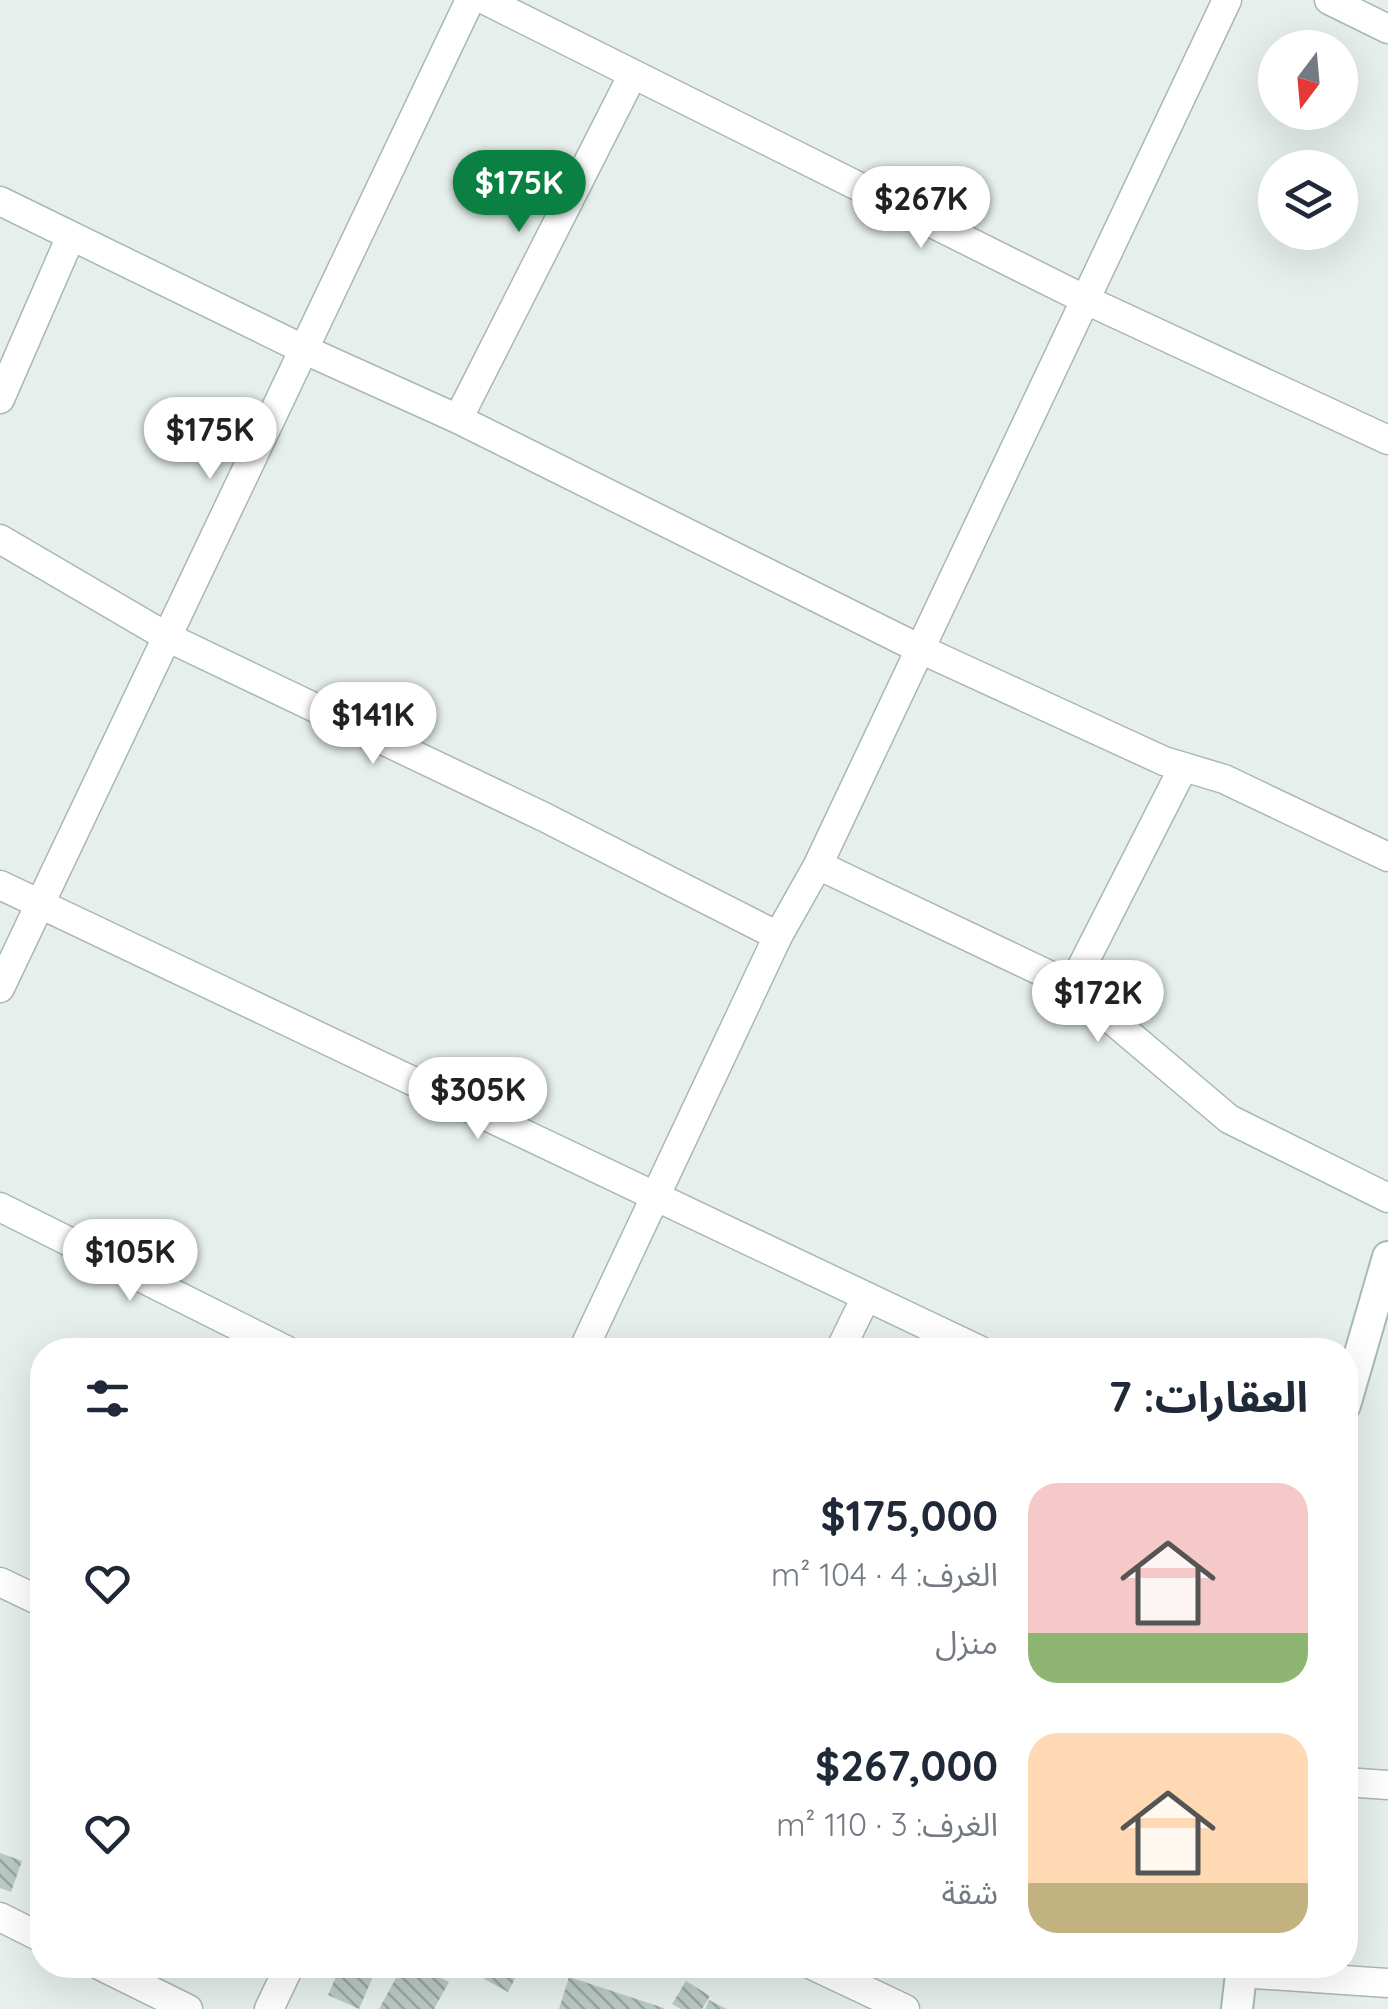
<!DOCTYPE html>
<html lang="ar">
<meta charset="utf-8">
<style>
body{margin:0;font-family:Quicksand,"Noto Sans Arabic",sans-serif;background:#f6f6f7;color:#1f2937;direction:rtl;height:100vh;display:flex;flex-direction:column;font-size:38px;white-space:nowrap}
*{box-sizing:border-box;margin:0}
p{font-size:32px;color:#747a83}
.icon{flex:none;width:55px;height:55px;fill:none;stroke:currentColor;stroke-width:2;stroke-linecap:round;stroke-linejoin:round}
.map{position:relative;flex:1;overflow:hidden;direction:ltr}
.details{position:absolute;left:30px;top:1338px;width:1328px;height:640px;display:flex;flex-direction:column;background:#fff;border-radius:40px;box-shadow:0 10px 40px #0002;direction:rtl}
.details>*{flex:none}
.needle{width:65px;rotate:196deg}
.buttons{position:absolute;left:1258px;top:30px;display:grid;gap:20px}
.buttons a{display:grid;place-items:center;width:100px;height:100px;border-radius:50%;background:#fff;box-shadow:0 10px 40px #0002;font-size:50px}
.price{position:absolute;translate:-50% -85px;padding:0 22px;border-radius:35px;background:#fff;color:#222;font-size:32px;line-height:65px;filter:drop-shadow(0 2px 5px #0008)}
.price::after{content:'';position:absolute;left:50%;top:60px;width:30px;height:22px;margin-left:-15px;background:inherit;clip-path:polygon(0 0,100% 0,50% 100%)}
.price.active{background:#0b8043;color:#fff}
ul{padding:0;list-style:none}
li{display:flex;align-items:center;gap:30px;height:250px;padding:0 50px}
li span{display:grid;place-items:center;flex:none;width:280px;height:200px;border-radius:30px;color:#555}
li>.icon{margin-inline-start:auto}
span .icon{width:120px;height:120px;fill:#fffc;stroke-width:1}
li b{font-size:42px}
h2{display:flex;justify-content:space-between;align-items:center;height:120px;padding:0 50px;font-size:42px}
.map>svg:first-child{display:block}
.building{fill:url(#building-back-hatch)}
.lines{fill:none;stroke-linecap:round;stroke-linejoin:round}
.street-casing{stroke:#a8b8b2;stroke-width:31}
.secondary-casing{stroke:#a4bbb3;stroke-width:34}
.street{stroke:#fff;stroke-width:28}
.secondary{stroke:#fff;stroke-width:30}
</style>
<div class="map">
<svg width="1388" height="2009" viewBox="0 0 1388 2009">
<defs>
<pattern id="building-back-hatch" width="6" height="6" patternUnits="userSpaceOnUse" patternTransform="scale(2.5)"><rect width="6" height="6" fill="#bbcac4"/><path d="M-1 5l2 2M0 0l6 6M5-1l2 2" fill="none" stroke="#98a6a0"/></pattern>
</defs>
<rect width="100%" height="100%" fill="#e6efeb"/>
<path class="building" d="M0 1853 22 1861 11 1892 0 1888Z
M341 1965H378L359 2009 328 1995Z
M403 1965H417L449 1982 434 2009H379Z
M492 1965H503L518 1973 508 1992 484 1979Z
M575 1965H609L604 1978Z
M569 1977 664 2008V2009H559Z
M686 1981 710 1996 702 2009H681L672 2004Z
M709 2000 727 2009H705Z"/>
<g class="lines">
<g class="street-casing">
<path id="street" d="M485 0 1084 299 1388 440
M1329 0 1388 29
M0 201 303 349 458 419 918 648 1164 761 1224 779 1388 857
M0 399 71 236
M458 419 632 76
M0 539 169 638 544 817 778 936
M818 865 1072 986 1229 1119 1388 1198
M0 885 979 1350
M1072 986 1183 768
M0 988 470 0
M0 1207 286 1350
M583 1350 778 936 818 865 1227 0
M840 1350 866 1297
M0 1582 42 1602
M1345 1782 1388 1785
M0 1917 42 1938
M99 1965 188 2009
M812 1965 905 2009
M1241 1973 1388 1983
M269 2009 290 1965"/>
</g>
<g class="secondary-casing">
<path id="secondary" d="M1345 1405 1388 1257
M1237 2009 1242 1965"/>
</g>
<use href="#street" class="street"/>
<use href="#secondary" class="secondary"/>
</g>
</svg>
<div class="buttons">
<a><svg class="needle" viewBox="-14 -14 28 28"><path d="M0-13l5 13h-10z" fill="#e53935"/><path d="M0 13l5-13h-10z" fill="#747a83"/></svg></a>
<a><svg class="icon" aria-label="layers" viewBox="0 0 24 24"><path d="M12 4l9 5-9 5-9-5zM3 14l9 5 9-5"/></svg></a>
</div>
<b class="price active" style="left:519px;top:235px">$175K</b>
<b class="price" style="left:921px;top:251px">$267K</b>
<b class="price" style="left:210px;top:482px">$175K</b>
<b class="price" style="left:373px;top:767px">$141K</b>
<b class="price" style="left:1098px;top:1045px">$172K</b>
<b class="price" style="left:478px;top:1142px">$305K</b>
<b class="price" style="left:130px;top:1304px">$105K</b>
<section class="details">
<h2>العقارات: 7<svg class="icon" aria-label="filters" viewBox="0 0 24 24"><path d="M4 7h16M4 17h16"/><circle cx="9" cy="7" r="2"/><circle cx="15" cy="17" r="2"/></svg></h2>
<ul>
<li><span style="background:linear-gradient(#f6c9c9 75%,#8fb573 0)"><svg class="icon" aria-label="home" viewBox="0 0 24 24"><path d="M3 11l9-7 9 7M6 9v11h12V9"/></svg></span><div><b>$175,000</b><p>الغرف: 4 · 104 m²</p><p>منزل</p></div><svg class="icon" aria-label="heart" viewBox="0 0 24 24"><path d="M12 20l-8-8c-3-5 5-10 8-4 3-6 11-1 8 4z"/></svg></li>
<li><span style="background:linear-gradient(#ffd9b3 75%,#c2b280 0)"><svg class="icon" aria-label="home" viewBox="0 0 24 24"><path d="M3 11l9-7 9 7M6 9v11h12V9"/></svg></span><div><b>$267,000</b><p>الغرف: 3 · 110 m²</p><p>شقة</p></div><svg class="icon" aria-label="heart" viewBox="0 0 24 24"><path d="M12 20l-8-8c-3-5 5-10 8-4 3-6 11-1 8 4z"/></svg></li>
</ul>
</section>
</div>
